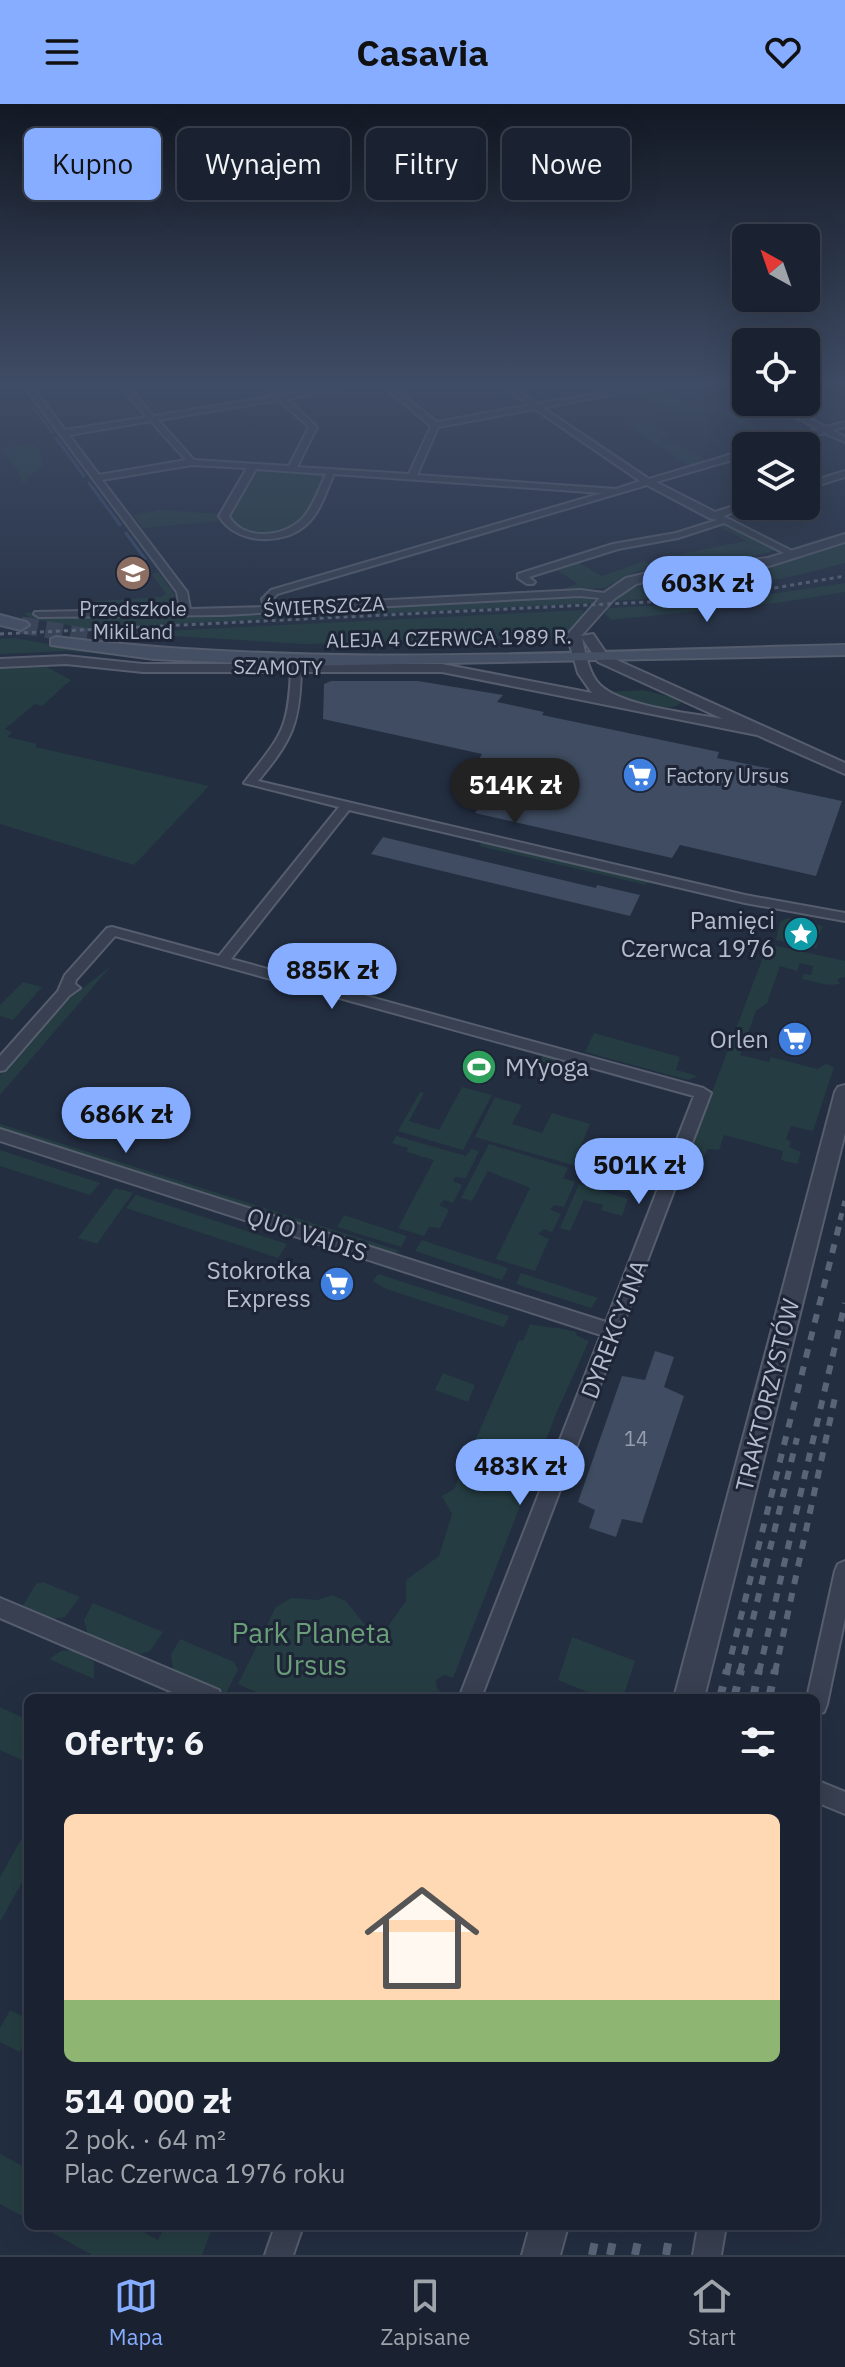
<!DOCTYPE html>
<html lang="pl">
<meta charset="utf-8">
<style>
body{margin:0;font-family:"IBM Plex Sans",sans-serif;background:#272f3d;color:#f1f3f6;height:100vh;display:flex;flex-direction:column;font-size:30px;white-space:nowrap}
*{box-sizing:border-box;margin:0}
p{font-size:26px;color:#9fa4ab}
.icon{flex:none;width:44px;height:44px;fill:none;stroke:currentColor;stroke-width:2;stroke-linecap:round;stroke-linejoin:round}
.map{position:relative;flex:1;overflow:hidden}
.details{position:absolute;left:24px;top:1590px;width:796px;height:536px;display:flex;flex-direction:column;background:#1a2231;border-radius:12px;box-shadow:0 8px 32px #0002,0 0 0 2px #383f4d}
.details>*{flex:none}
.hud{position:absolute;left:24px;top:24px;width:798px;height:72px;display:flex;gap:16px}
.needle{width:52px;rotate:320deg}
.controls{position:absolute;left:732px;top:120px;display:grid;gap:16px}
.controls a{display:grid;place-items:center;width:88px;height:88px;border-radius:12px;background:#1a2231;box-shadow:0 8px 32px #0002,0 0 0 2px #383f4d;font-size:40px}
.price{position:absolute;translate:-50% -68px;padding:0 18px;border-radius:28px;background:#86adff;color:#111;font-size:26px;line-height:52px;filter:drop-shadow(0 2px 4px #0008)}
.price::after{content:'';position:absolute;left:50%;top:48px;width:24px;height:18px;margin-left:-12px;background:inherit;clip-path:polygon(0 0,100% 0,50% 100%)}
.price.current{background:#222;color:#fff}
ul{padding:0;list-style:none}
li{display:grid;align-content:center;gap:16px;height:424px;padding:0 40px}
li span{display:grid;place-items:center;height:248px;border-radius:12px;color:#555}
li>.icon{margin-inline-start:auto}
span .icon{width:144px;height:144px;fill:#fffc;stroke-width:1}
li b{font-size:34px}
h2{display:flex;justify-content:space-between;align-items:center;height:96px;padding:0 40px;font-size:34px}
.chip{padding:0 28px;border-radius:12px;background:#1a2231;box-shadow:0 8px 32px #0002,0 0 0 2px #383f4d;font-size:28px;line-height:72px}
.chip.current{background:#86adff;color:#111}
header{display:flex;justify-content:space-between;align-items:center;height:104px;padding:0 40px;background:#86adff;color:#111;font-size:36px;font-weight:800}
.tabs{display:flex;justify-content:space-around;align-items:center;height:112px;border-top:2px solid #383f4d;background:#1a2231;font-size:22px;color:#9fa4ab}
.tabs a{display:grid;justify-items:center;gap:4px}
.tabs .current{color:#86adff}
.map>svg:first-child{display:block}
.green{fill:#253d42}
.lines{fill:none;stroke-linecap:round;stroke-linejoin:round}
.stream{stroke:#364869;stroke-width:3}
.building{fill:#3f4c61}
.secondary-tunnel{stroke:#394356;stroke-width:17;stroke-dasharray:17 8;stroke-linecap:butt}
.minor-casing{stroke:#565e6e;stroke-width:4}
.tertiary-casing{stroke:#565e6e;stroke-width:4}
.secondary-casing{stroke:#565e6e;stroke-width:4}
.minor{fill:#384051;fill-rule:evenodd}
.tertiary{fill:#384051;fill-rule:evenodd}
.secondary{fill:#454f64;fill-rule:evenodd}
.rail-far3{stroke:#5a6478;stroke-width:3;stroke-dasharray:4 4;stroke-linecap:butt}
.rail-far2{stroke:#5a6478;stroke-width:5;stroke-dasharray:7 7;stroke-linecap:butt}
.rail-far1{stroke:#5a6478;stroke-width:6;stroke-dasharray:9 9;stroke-linecap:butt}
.rail{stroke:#5a6478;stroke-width:8;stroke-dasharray:12 12;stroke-linecap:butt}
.labels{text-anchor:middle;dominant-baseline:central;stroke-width:6;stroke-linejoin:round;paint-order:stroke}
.far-street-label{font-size:20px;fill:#b4bccb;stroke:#1d2536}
.far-poi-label{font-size:20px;fill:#b4bccb;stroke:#1d2536}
.number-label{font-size:20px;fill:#97a0b0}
.poi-label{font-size:24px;fill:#b4bccb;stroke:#1d2536;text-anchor:end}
.street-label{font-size:24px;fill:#b4bccb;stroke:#1d2536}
.near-park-label{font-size:28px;fill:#6a9e79;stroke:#1d2536}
</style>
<header><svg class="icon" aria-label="menu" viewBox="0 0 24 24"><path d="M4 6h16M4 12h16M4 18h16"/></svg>Casavia<svg class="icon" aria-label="heart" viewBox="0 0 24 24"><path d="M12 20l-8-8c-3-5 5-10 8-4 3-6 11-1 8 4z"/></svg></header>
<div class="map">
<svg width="845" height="2151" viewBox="0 0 845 2151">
<rect width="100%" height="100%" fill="#232e41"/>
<path class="green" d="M657 283 696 306 719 302 759 326C733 322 726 303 696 309L705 315 696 317 687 312 649 318 670 332 659 335 667 340 674 339 707 356 689 361 626 320 672 311 635 287Z
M31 340 40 345 42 363 28 373 24 381 17 365 1 345Z
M280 366 325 371C303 413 296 442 239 426L227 413 255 368Z
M160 406 219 410 218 417 143 424 134 411Z
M717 421 735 424 779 445 739 457 663 463 650 456 746 437Z
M845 438V459C771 480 694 491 618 497L621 489 656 475 775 460Z
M645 457 654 465 635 468 604 484 560 486 578 480 555 465 578 458 602 472Z
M158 468 175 491 171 499 95 502 96 497 161 493 166 490 152 470Z
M845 479V488L776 499 611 516 605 510 609 504 717 498Z
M577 492 589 493 595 499 87 524 32 515 23 509 38 508 37 514 210 510Z
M583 506V511L567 530 555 533 303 540 125 529Z
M14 534 70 544 204 558 181 560 171 556 66 547 0 550V535Z
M47 563 71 576 42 602 35 600 5 625 12 628 7 633 37 640 35 643 209 682 134 761 0 720V565Z
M643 586 679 595 680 600C661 610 627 597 608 588Z
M482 738 629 773 648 777 646 781 479 742Z
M788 814 823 822 819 831 797 825 794 831 818 838 816 844 776 836 780 818Z
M768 840 845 857V873L837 875 840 880 828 881 802 875 804 870 811 871 813 862 800 859 797 867 780 862 767 899 756 907 740 951 769 958 771 953 817 965 826 960 834 963 813 1027 791 1022 786 1035 791 1038 789 1043 801 1048 797 1060 781 1056 783 1047 724 1031 719 1046 708 1045 703 1054 694 1050 692 1041Z
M111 862 0 991V971L64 899Z
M23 878 42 883 13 916 0 912V901Z
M594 929 680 953 676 966 698 972 688 976 585 948Z
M543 951 573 959 566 974 516 960 520 955 538 960Z
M462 983 492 991 463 1046 398 1027 420 988 424 989 409 1017 439 1026Z
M495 993 522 1001 512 1020 542 1029 552 1009 590 1020 573 1061 475 1033Z
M0 1020 400 1147 389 1150 0 1026Z
M396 1032 466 1052 471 1045 479 1047 466 1074 455 1073 453 1077 462 1081 453 1099 444 1096 439 1101 449 1106 440 1124 429 1123 424 1132 398 1124 434 1056 407 1048 408 1044 392 1039Z
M587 1039 619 1048 607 1077 633 1085 631 1090 580 1076 585 1065 577 1063Z
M489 1040 568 1064 563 1074 575 1078 564 1103 554 1101 550 1105 561 1110 552 1128 544 1125 538 1130 549 1135 535 1167 496 1155 530 1084 488 1067 472 1097 461 1094Z
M0 1046 100 1079 90 1091 0 1062Z
M579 1080 628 1095 622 1112 601 1106 603 1101 584 1096 570 1127 560 1124Z
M115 1084 133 1089 97 1140 78 1134Z
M136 1091 287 1140 278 1154 126 1104Z
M344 1111 407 1132 401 1143 337 1123Z
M422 1136 433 1140 508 1164 502 1176 415 1147Z
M521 1169 598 1194 591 1204 516 1180Z
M378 1170 509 1212 504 1223 386 1185 373 1177Z
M530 1220C546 1224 560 1223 576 1228V1231L589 1237 558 1305 453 1574 444 1571 436 1576 437 1584 445 1594H270L238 1580 276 1503 291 1494 318 1496 332 1491 346 1497 365 1521 383 1527 386 1525 406 1497V1476L439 1452 452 1410 442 1392 454 1385 519 1236 523 1237Z
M443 1269 475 1281 468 1298 435 1286Z
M43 1478 80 1493 65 1513 52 1515 22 1503 36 1480Z
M93 1499 163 1528 150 1547 138 1551 88 1530 84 1516Z
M572 1533 635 1557 623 1594H602L558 1576Z
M180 1535 234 1558 238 1566 226 1589 173 1565 171 1551Z
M72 1546 94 1558V1575L49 1555 61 1547Z
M0 1603 28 1616V1659L0 1646Z
M28 1723V1767L0 1818V1773Z
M10 1906 28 1915V1932L20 1948 0 1938V1924Z
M0 2050 28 2065V2115L0 2100Z
M40 2122H132L158 2136 165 2122H213L202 2151H92Z"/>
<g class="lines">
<path class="stream" d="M32 302 52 328
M56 334 84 372
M89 379 120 421
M126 429 145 455"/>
</g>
<path class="building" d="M331 577H418L503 591 497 598 544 608 542 611 719 648 717 654 782 667 776 683 842 697 816 772 680 741 672 754 475 709 506 661 479 655 482 650 323 615 324 580Z
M383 733 596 784 597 781 640 791 630 812 371 750Z
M655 1247 674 1253 664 1283 684 1292 642 1419 622 1415 616 1433 589 1424 595 1406 578 1398 622 1272 645 1276Z"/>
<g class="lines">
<path class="secondary-tunnel" d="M21 521 102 535"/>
<g class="minor-casing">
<path id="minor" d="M24 282H32L65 326 147 313 119 282H127L154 312 275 292 265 282H273L283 291 336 282H353L287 295 317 323 297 363 409 370 431 322 383 282H391L437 318 530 301 503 282H512L538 300 638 282H653L543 304 649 375 746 346V352L656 378 715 408 746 398V402L749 403 723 412 800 451 792 453 724 419 678 434 618 445 529 473 535 478 533 480H527L518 474V470L613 440 676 429 717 416 709 414 647 381 277 490 272 496 273 502 580 486 612 490V494L609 495 580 492 223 511 39 513 34 510 35 508 180 505 177 488ZM279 296 309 323 289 362 194 356 158 316ZM535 305 640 377 616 385 417 371 438 323ZM151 317 186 356 99 371 69 331ZM192 361 247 364 219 412C236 441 284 442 307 420 321 407 326 387 334 370L602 389 271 486 262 495 264 503 190 505 187 488 102 376ZM256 365 326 370C319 385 313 403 302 415 283 434 242 437 229 412Z
M740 282H746V285Z
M768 298H778L826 323 845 318V323L832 326 845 333V338L824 329 778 342H765L818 325Z
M845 367V373L806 385V379Z
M296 561 301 564C300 619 293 635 258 677L745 791 845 809V817L745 799 349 706 231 855 703 984 711 989 481 1594H459L601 1231 0 1037V1025L606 1218 694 992 115 832 76 876 75 880 80 884 69 892 5 966 0 967V952L58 887 65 871 107 824 112 823 219 852 339 703 244 679C281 631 289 627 291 564Z
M845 1457V1514L827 1600 824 1608 816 1611V1594H807L835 1467 838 1460Z
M0 1494 219 1586 222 1594H186L0 1514Z
M816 1676 845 1688V1710L816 1698Z
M275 2122H303L293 2151H265Z
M698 2122H726L721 2151H693Z"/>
</g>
<g class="tertiary-casing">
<path id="tertiary" d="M845 430V438L769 462 665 473 636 480 614 495 581 532 593 530 608 552 845 659V670L757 631 442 568H143L66 560 0 563V555L66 552 143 560H442L592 589 578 569 567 531 604 489 626 474 665 465 768 454ZM582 534 598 558 723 615C691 609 623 603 600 581 589 570 585 549 582 534Z
M845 981V1029L704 1594H674L835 988 838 983Z
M530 2122H568L560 2151H522Z"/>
</g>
<g class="secondary-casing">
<path id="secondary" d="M0 511 26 518 29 521 21 526 0 521Z
M56 533C317 565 582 547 845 541V551L301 562 154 555 51 541V535Z"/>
</g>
<use href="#minor" class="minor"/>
<use href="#tertiary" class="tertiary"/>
<use href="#secondary" class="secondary"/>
<path class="rail-far3" d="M0 530 648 498 757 487 845 472"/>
<path class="rail-far2" d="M840 1116 845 1097"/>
<path class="rail-far1" d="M727 1568 841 1114
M740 1568 797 1334
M759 1568 845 1199
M775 1568 836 1289"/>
<path class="rail" d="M720 1594 727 1566
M734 1594 741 1566
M753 1594 759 1566
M769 1594 775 1566
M592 2151 598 2122
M610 2151 616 2122
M635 2151 641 2122
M666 2151 671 2122"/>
</g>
<linearGradient id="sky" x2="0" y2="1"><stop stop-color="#131924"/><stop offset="0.48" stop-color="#3f4c65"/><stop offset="1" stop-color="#3f4c65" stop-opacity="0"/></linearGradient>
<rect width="845" height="583" fill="url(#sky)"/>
<defs>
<g id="school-disc" transform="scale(1.8)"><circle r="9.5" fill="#8d6e63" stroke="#1d2536"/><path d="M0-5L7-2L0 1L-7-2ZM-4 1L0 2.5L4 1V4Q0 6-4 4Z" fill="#fff"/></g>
<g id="supermarket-disc" transform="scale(1.8)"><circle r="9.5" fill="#3f7fe0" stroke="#1d2536"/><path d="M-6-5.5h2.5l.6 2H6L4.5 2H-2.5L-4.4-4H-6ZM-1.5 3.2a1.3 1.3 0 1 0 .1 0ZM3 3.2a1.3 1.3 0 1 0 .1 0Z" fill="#fff"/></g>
<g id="sight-disc" transform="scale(1.8)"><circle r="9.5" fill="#0f9aa8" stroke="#1d2536"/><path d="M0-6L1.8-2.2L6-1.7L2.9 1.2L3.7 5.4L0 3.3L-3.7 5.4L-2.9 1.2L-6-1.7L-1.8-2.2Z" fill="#fff"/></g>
<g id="stadium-disc" transform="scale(1.8)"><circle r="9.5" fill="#2e9e5b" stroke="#1d2536"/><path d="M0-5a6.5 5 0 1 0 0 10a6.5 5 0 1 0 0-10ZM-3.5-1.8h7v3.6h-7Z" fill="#fff"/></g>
</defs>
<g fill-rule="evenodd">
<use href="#school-disc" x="133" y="469"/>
<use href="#supermarket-disc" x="640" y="671"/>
<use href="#sight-disc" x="801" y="830"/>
<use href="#supermarket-disc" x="795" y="935"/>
<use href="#stadium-disc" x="479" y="963"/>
<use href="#supermarket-disc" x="337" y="1180"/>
</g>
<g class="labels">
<g class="far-street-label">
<text transform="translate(324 502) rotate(-3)">ŚWIERSZCZA</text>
<text transform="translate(449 534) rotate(-1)">ALEJA 4 CZERWCA 1989 R.</text>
<text transform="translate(278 563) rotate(1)">SZAMOTY</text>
</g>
<g class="far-poi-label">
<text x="133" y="504">Przedszkole<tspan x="133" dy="23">MikiLand</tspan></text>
<text x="666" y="671" text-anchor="start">Factory Ursus</text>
</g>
<g class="number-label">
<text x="636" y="1334">14</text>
</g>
<g class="poi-label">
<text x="775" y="816">Pamięci<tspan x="775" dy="28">Czerwca 1976</tspan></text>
<text x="769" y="935">Orlen</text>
<text x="505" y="963" text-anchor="start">MYyoga</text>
<text x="311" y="1166">Stokrotka<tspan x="311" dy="28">Express</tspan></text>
</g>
<g class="street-label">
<text transform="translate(307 1130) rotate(18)">QUO VADIS</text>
<text transform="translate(614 1225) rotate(-69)">DYREKCYJNA</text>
<text transform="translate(767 1291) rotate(-76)">TRAKTORZYSTÓW</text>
</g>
<g class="near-park-label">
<text x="311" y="1528">Park Planeta<tspan x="311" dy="32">Ursus</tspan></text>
</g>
</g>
</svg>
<div class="controls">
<a><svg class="needle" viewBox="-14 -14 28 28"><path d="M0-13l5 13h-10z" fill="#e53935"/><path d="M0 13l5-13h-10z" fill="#9fa4ab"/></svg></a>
<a><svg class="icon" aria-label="locate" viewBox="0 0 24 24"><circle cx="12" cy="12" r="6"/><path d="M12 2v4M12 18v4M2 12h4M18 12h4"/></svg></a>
<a><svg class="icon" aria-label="layers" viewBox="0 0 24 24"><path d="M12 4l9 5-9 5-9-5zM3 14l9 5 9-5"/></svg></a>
</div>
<b class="price" style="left:707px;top:520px">603K zł</b>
<b class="price current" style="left:515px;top:722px">514K zł</b>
<b class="price" style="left:332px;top:907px">885K zł</b>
<b class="price" style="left:126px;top:1051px">686K zł</b>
<b class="price" style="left:639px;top:1102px">501K zł</b>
<b class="price" style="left:520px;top:1403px">483K zł</b>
<div class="hud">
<a class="chip current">Kupno</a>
<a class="chip">Wynajem</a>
<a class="chip">Filtry</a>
<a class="chip">Nowe</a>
</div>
<section class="details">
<h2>Oferty: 6<svg class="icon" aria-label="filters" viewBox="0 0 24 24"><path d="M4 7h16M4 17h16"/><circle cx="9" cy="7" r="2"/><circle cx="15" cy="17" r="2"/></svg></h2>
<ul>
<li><span style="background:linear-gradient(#ffd9b3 75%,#8fb573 0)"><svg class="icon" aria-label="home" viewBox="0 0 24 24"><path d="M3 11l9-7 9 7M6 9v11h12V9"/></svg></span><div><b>514 000 zł</b><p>2 pok. · 64 m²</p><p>Plac Czerwca 1976 roku</p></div></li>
</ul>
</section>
</div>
<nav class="tabs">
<a class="current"><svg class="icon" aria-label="map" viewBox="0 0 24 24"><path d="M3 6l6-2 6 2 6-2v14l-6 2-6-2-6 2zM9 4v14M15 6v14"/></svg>Mapa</a>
<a><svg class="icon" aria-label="saved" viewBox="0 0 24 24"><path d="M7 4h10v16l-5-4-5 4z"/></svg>Zapisane</a>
<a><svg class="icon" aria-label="home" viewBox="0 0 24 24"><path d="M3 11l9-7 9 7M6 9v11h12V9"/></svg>Start</a>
</nav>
